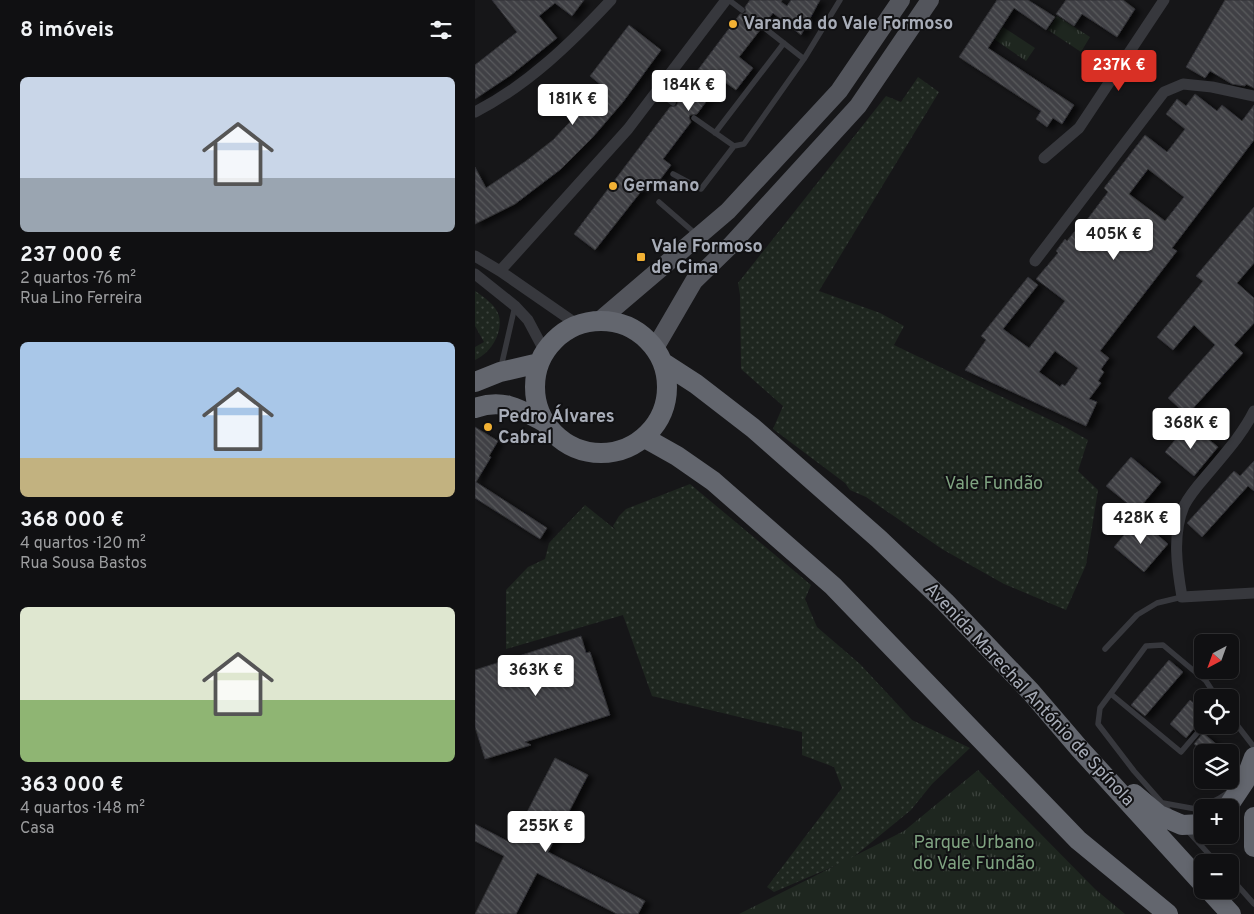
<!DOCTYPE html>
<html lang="pt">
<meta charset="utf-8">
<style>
body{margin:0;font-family:Overpass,sans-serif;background:#1e1e20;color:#f1f3f6;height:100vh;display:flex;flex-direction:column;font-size:19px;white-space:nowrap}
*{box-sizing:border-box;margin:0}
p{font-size:16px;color:#9c9d9f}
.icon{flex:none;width:28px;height:28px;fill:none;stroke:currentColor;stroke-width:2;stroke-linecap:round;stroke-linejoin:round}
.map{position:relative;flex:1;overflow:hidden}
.sheet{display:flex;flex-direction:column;background:#101012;width:475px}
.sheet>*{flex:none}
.needle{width:32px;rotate:221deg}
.tools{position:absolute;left:719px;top:634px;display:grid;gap:10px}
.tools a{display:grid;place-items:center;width:45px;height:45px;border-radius:8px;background:#101012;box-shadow:0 2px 8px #0003,0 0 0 1px #303032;font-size:25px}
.price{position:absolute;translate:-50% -42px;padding:0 11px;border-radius:5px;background:#fff;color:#222;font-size:16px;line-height:32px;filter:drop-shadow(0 1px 2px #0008)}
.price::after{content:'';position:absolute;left:50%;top:30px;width:15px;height:11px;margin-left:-8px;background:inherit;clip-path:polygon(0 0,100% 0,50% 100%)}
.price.on{background:#d93025;color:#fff}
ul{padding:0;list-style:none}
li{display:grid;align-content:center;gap:10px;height:265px;padding:0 20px}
li span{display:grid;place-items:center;height:155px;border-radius:8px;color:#555}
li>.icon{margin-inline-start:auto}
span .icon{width:90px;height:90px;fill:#fffc;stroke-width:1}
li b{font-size:21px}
h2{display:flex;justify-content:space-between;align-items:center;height:60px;padding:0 20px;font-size:21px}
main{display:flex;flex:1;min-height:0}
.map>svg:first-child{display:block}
.grass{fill:url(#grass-dots)}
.park{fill:url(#park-tufts)}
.building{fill:url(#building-back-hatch);stroke:#303034;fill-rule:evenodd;filter:url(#shadow)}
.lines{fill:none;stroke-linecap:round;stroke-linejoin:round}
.lane{stroke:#37383d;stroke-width:5.5}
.street{stroke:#37383d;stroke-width:11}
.primary{stroke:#53555c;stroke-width:18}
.highway{stroke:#63666e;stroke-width:20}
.poi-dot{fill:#f2b134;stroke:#111113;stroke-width:2}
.labels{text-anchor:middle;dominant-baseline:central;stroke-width:4;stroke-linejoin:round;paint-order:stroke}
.poi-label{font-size:18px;font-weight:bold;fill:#a8adb8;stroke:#111113;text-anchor:start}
.park-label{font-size:18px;fill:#7fa381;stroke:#111113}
.street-label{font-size:18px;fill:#a8adb8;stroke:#111113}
</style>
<main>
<section class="sheet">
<h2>8 imóveis<svg class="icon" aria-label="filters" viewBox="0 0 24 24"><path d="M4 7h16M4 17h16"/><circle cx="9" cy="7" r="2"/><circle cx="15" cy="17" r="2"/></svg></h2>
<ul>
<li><span style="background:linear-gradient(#c9d6e8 65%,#9aa5b1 0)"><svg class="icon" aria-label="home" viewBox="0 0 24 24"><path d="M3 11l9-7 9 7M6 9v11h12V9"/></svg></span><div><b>237 000 €</b><p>2 quartos · 76 m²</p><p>Rua Lino Ferreira</p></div></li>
<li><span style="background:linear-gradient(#a9c7e8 75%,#c2b280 0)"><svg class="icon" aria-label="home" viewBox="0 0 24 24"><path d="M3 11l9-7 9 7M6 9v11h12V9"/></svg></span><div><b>368 000 €</b><p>4 quartos · 120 m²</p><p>Rua Sousa Bastos</p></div></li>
<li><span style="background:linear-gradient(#dfe7d0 60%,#8fb573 0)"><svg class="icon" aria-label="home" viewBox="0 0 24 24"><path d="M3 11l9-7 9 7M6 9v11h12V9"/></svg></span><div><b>363 000 €</b><p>4 quartos · 148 m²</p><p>Casa</p></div></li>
</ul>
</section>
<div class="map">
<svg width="779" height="914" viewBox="0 0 779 914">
<defs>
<pattern id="grass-dots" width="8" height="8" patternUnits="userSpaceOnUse" patternTransform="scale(1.25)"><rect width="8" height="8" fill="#1e261f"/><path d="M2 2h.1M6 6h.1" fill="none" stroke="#3c433d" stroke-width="1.8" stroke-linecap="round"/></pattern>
<pattern id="park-tufts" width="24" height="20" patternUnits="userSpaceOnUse" patternTransform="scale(1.25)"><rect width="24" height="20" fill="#1e261f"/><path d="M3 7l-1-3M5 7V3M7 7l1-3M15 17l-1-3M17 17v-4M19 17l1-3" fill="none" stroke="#3c433d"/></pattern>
<pattern id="building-back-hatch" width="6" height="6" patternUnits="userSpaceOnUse" patternTransform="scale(1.25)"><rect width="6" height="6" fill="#404145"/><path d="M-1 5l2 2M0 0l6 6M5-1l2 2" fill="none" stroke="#595a5e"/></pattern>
<filter id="shadow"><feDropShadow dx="5.5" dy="3" stdDeviation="2.5" flood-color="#0009"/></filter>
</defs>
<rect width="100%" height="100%" fill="#161618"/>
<path class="grass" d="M443 77 464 92 344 291 405 313 429 326 419 345 590 427 613 440 603 471 623 490 611 565 591 610 529 584 467 549 391 497 375 490 370 483 298 429 308 406 266 369 265 295 263 283 411 96 426 102Z
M0 291C9 297 21 305 24 316 28 333 16 353 0 360V347L9 342 0 326Z
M215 484 336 585 330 599 342 627 385 664 437 720 495 748 457 784 436 810 376 859 299 892 292 887 367 788 359 767 327 755V732L177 696 148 615 31 649V590L53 567 70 559 74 543 110 505 141 530 138 526 144 516 151 509Z"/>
<path class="park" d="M582 16 615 37 606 52 573 30Z
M528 27 560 48 551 61 519 39Z
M503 770 620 889 650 914H264L429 831Z"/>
<path class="building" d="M17 0H109L97 16 80 3 64 16 82 38 36 75 0 99V65L42 32Z
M275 0H307L306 2 312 6 316 0H345L326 35 298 13 290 23 287 21 284 23 283 27 285 30 264 57 278 68 261 90 247 80 222 114 215 115 214 118 216 122 188 159 196 165 181 185 175 180 120 250 99 234 195 107 201 106 203 103 201 99 265 14H268L271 12 270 7Z
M522 0H553L580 17 571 30 539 8 513 48 599 105 587 124 578 118 572 127 561 119 566 111 484 57Z
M591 0H648L660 9 642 37 607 14 599 26 581 14Z
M750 0H779V88L771 84 770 86 757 84 735 71 730 78 711 67Z
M154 25 186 50 148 102 117 138 86 169 40 204 0 224V167L11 188 51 161 78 140 105 111 126 85 115 76Z
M720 94 742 111 747 105 767 121 779 105V140L697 248 702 251 625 351 634 358 626 369 629 372 623 381 626 383 614 399 622 402 611 426 490 370 511 340 506 336 553 277 563 285 528 329 554 348 590 301 561 279 583 253 581 251 590 239 592 241 603 227 605 229 633 192 629 188 670 135 692 152 710 129 691 114 702 99 711 106ZM673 169 709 197 690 221 654 194ZM580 351 603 368 590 386 587 384 585 387 564 372Z
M779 207V263L762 283 779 298V323L759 345 768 353 712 415 693 398 740 345 719 325 698 350 682 337 728 281 721 276Z
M714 423 743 447 719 476 690 452Z
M0 427 23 441 14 456 16 457 1 482 72 528 65 539 0 498Z
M656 457 686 482 662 511 631 486Z
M779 461V491L773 486 727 537 712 523 759 471 765 476Z
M663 518 693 544 669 572 639 547Z
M106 636 111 653 115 652 135 715 50 742 56 745 10 759 0 727V670Z
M694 660 708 672 670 716 656 705Z
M715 700 728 711V718L711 738 695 724Z
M728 733 751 752H729L719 744Z
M80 758 113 775 73 852 170 901 163 914H142L62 873 41 914H0L29 856 0 841V824L36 843Z"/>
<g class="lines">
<path class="lane" d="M254 0 267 10
M287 26 329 59
M182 91 198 103
M219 118 259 146
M240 133 309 43
M198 174 226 189 259 146 269 144 329 59 365 0
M184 202 222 235
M26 367 40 306
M630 649 662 615 682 603 707 597
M636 694 706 752 729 725
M755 716 779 747
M688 803 721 809 743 799 754 792
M696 813 659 771 623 724 625 708 671 646 688 645 731 681 742 698
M711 829 741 862
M755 877 779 904"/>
<path class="street" d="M0 112C53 85 96 43 136 0
M569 158 604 128 689 0
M0 256 25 271 103 325
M560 261 689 92 708 84 737 87 779 96
M25 271 153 129 251 0
M0 274 40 306 53 320 70 352
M779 411C768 433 752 451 737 469 727 481 716 492 709 506 697 534 702 568 707 597L779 593"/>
<path class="primary" d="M124 321 253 211 364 91 426 0
M180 348 219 281 255 246 383 106 455 0"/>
<path class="highway" d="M60 387a66 66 0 1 1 132 0a66 66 0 1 1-132 0Z
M187 362 221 384 278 428 404 539 470 602 556 692 604 748 728 884
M0 382 25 372 64 363
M0 408C28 398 45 409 69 422
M170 438 202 456 238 481 358 586 603 840 693 914
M659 794 684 815 707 825 728 824
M752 808 770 781 779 757
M779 817V847
M734 890 756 914"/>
</g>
<g class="poi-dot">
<circle cx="258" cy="24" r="5"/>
<circle cx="138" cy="186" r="5"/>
<rect x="161" y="252" width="10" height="10" rx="2.5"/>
<circle cx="13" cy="427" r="5"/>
</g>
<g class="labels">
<g class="poi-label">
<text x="268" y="24">Varanda do Vale Formoso</text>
<text x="148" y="186">Germano</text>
<text x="176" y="247">Vale Formoso<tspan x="176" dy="21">de Cima</tspan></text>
<text x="23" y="417">Pedro Álvares<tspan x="23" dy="21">Cabral</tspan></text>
</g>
<g class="park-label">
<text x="519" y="484">Vale Fundão</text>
<text x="499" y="843">Parque Urbano<tspan x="499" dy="21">do Vale Fundão</tspan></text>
</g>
<g class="street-label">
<text transform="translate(554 695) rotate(47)">Avenida Marechal António de Spínola</text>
</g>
</g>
</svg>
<div class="tools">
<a><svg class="needle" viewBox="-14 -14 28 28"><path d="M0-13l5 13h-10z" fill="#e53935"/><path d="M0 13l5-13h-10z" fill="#9c9d9f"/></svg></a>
<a><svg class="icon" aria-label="locate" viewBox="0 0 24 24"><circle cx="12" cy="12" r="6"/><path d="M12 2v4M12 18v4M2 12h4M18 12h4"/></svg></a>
<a><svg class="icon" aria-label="layers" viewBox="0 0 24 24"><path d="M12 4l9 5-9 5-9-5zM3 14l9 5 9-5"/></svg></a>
<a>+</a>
<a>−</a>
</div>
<b class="price on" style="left:644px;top:92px">237K €</b>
<b class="price" style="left:214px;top:112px">184K €</b>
<b class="price" style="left:98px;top:126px">181K €</b>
<b class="price" style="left:639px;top:261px">405K €</b>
<b class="price" style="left:716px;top:450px">368K €</b>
<b class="price" style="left:666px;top:545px">428K €</b>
<b class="price" style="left:61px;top:697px">363K €</b>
<b class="price" style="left:71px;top:853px">255K €</b>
</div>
</main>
